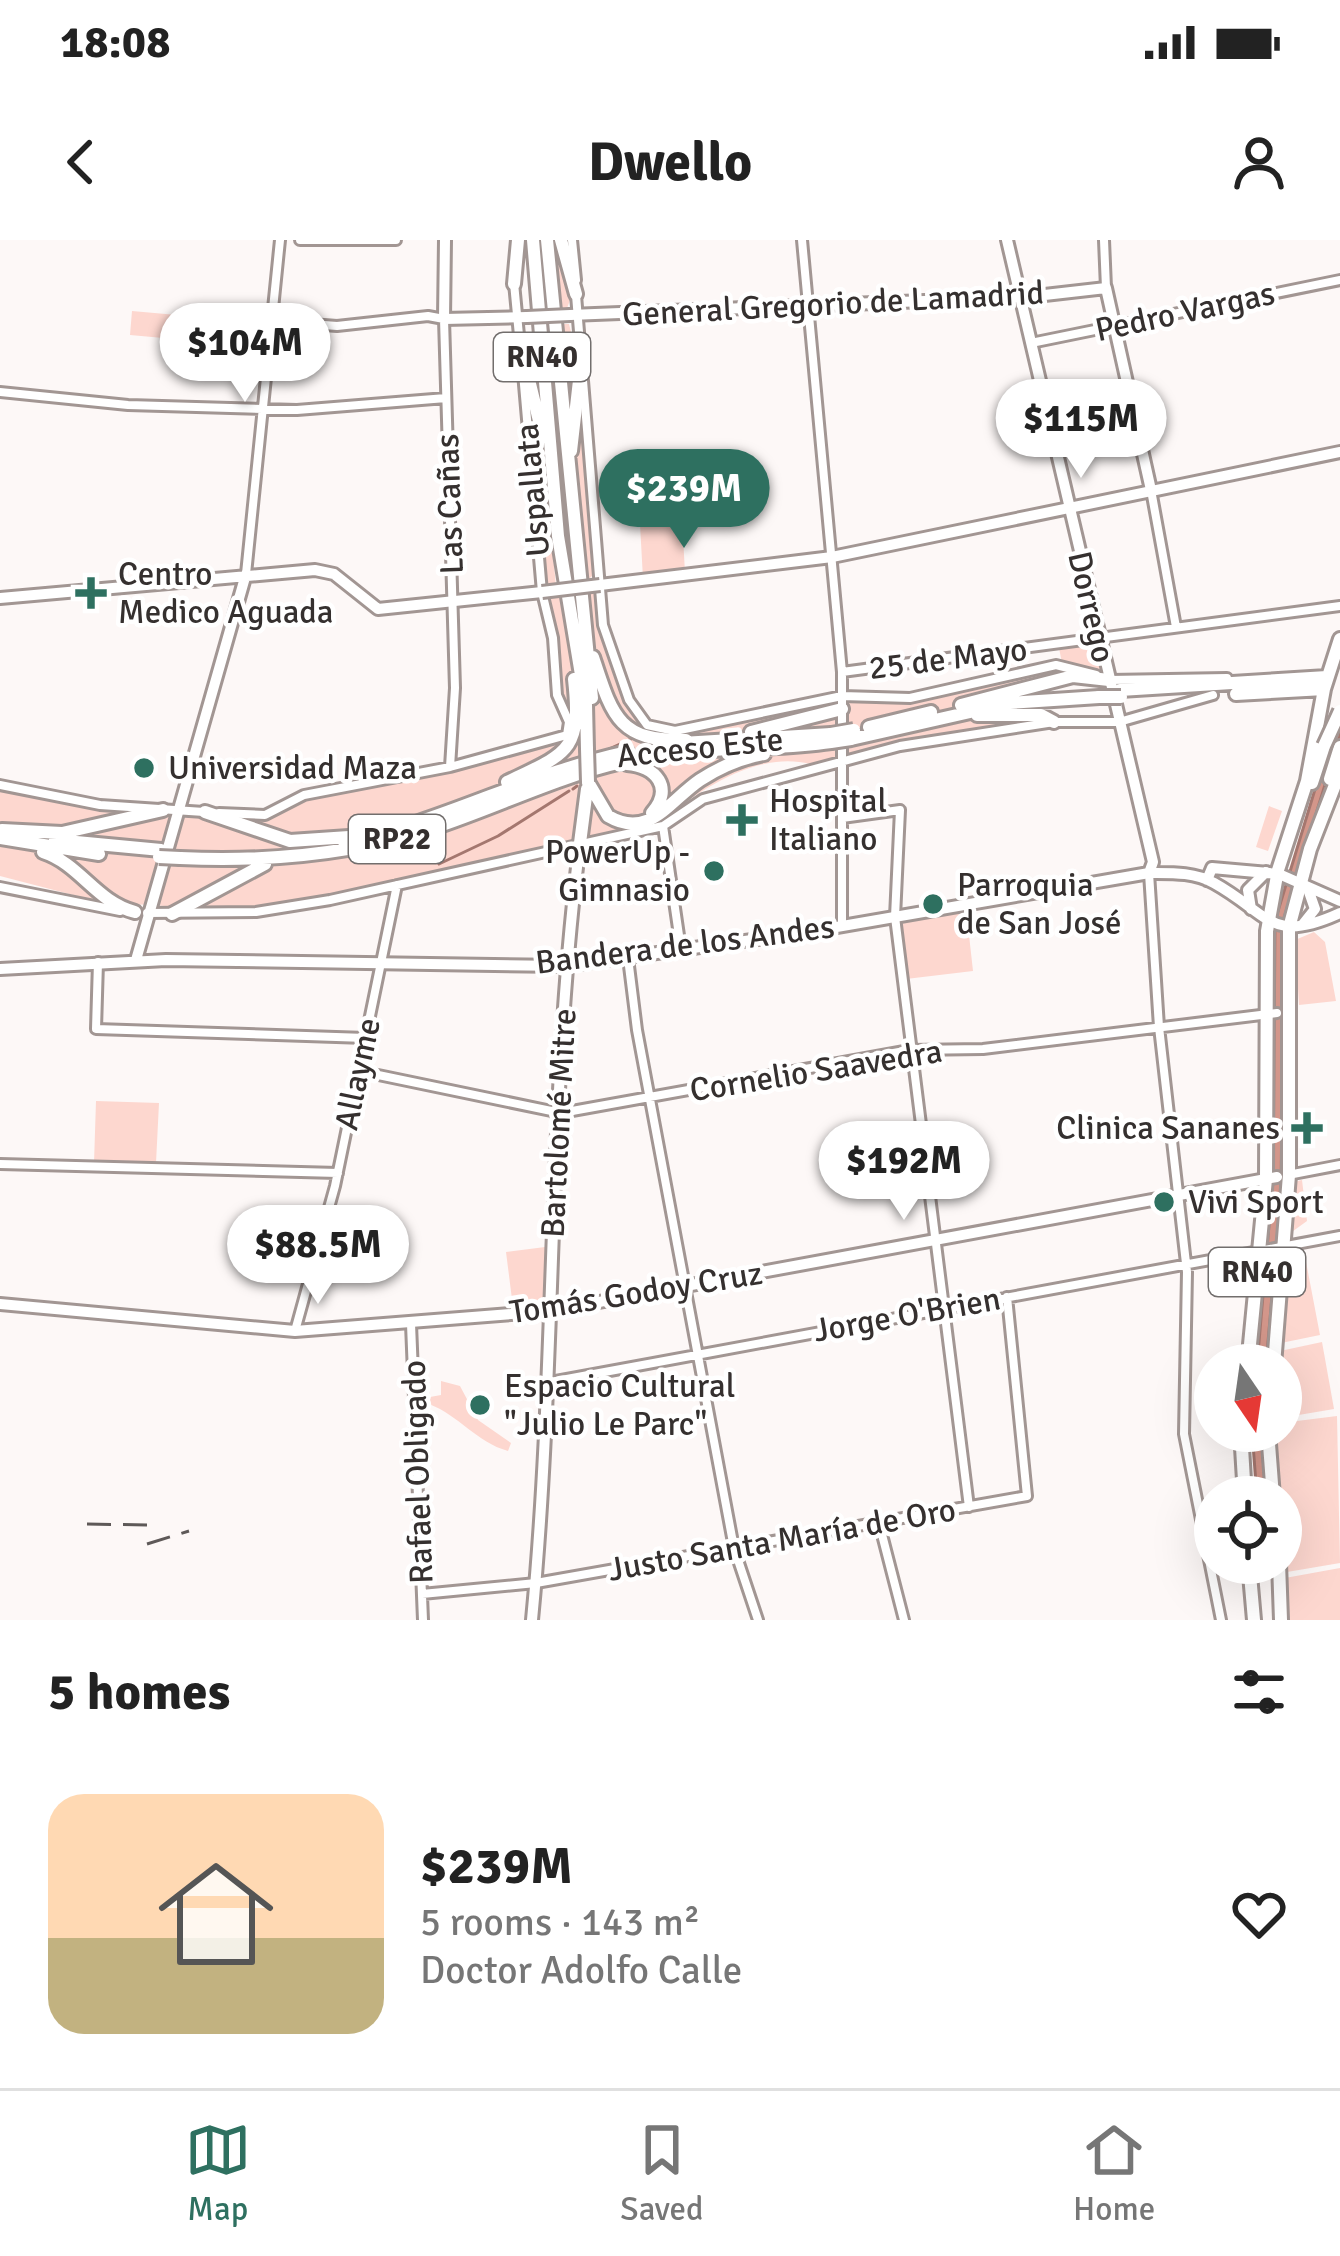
<!DOCTYPE html>
<meta charset="utf-8">
<style>
body{margin:0;font-family:Signika,sans-serif;background:#f6f6f6;color:#222;height:100vh;display:flex;flex-direction:column;font-size:45px;white-space:nowrap}
*{box-sizing:border-box;margin:0}
p{font-size:39px;color:#767676}
.icon{flex:none;width:66px;height:66px;fill:none;stroke:currentColor;stroke-width:2;stroke-linecap:round;stroke-linejoin:round}
.map{position:relative;height:1380px;overflow:hidden}
.side{display:flex;flex-direction:column;background:#fff;flex:1}
.side>*{flex:none}
.needle{width:78px;rotate:167deg}
.controls{position:absolute;left:1194px;top:1104px;display:grid;gap:24px}
.controls a{display:grid;place-items:center;width:108px;height:108px;border-radius:50%;background:#fff;box-shadow:0 12px 48px #0002;font-size:60px}
.price{position:absolute;translate:-50% -102px;padding:0 27px;border-radius:42px;background:#fff;color:#222;font-size:39px;line-height:78px;filter:drop-shadow(0 3px 6px #0008)}
.price::after{content:'';position:absolute;left:50%;top:72px;width:36px;height:27px;margin-left:-18px;background:inherit;clip-path:polygon(0 0,100% 0,50% 100%)}
.price.current{background:#2e7060;color:#fff}
ul{padding:0;list-style:none}
li{display:flex;align-items:center;gap:36px;height:300px;padding:0 48px}
li span{display:grid;place-items:center;flex:none;width:336px;height:240px;border-radius:36px;color:#555}
li>.icon{margin-inline-start:auto}
span .icon{width:144px;height:144px;fill:#fffc;stroke-width:1}
li b{font-size:51px}
h2{display:flex;justify-content:space-between;align-items:center;height:144px;padding:0 48px;font-size:51px}
.status{display:flex;justify-content:space-between;align-items:center;height:84px;padding:0 60px;background:#fff;direction:ltr}
.status svg{height:33px;fill:currentColor}
header{display:flex;justify-content:space-between;align-items:center;height:156px;padding:0 48px;background:#fff;font-size:54px;font-weight:700}
.tabs{display:flex;justify-content:space-around;align-items:center;height:168px;border-top:3px solid #e0e0e0;background:#fff;font-size:33px;color:#767676}
.tabs a{display:grid;justify-items:center;gap:6px}
.tabs .current{color:#2e7060}
.map>svg:first-child{display:block}
.green{fill:#fdd7cf}
.water{fill:#d3968a;stroke:#a4776f;stroke-width:3}
.lines{fill:none;stroke-linecap:round;stroke-linejoin:round}
.stream{stroke:#a4776f;stroke-width:3}
.minor-casing{stroke:#a29693;stroke-width:14}
.major-casing{stroke:#a29693;stroke-width:16}
.highway-casing{stroke:#a29693;stroke-width:18}
.minor{stroke:#fff;stroke-width:8}
.major{stroke:#fff;stroke-width:10}
.highway{stroke:#fff;stroke-width:12}
.rail{stroke:#5e5958;stroke-width:3;stroke-dasharray:24 12;stroke-linecap:butt}
.major-bridge-casing{stroke:#a29693;stroke-width:16;stroke-linecap:butt}
.highway-bridge-casing{stroke:#a29693;stroke-width:18;stroke-linecap:butt}
.major-bridge{stroke:#fff;stroke-width:10}
.highway-bridge{stroke:#fff;stroke-width:12}
.poi-dot{fill:#2e7060;stroke:#fff;stroke-width:4.5}
.labels{text-anchor:middle;dominant-baseline:central;stroke-width:9;stroke-linejoin:round;paint-order:stroke}
.shield{fill:#fff;stroke:#726e6d;stroke-width:3}
.shield-label{font-size:30px;font-weight:bold;fill:#35302f}
.street-label{font-size:33px;fill:#35302f;stroke:#fff}
.poi-label{font-size:33px;fill:#35302f;stroke:#fff;text-anchor:start}
</style>
<div class="status"><b>18:08</b><svg viewBox="0 0 49 12"><path d="M0 12V9h3v3zM5 12V6h3v6zM10 12V3h3v9zM15 12V0h3v12zM26 1h20v11H26zM47 4h2v5h-2z"/></svg></div>
<header><svg class="icon" aria-label="back" viewBox="0 0 24 24"><path d="M15 5l-7 7 7 7"/></svg>Dwello<svg class="icon" aria-label="person" viewBox="0 0 24 24"><circle cx="12" cy="8" r="4"/><path d="M4 21q1-7 8-7t8 7"/></svg></header>
<div class="map">
<svg width="1340" height="1380" viewBox="0 0 1340 1380">
<rect width="100%" height="100%" fill="#fdf8f7"/>
<path class="green" d="M552 0H559L573 52 566 71 559 72Z
M132 71 199 77 196 101 130 95Z
M560 84H569L578 120 569 198Z
M586 150 595 333 585 343 573 210Z
M528 154 543 211 556 346 550 347 544 334Z
M682 278 685 333 643 339 640 284Z
M597 350C599 395 617 488 668 497L841 459 905 462 1067 428 1081 433 974 456 980 478 1045 479 900 504 820 527C763 506 702 548 660 582L329 657 230 670 100 662 0 636V549L105 570 260 578 300 560 563 503 568 498 550 356Z
M1097 403 1104 434 1062 423 1059 408Z
M1269 566 1282 571 1268 611 1256 607Z
M966 668 973 731 906 739 899 680Z
M1314 692 1325 702 1336 761 1299 765 1295 700Z
M96 861 159 863 156 923H94Z
M1302 940 1307 981 1289 994 1293 942Z
M1303 1006 1320 1095 1281 1103 1289 1008Z
M545 1007 550 1011 544 1062 513 1067 506 1012Z
M1322 1102 1334 1169 1281 1178 1280 1111Z
M441 1141 460 1146 478 1180 511 1203 508 1211C476 1202 460 1176 429 1164L430 1157 441 1155Z
M1337 1176 1340 1323 1287 1332 1272 1191H1281V1183Z
M1340 1328V1380H1285V1338Z"/>
<path class="water" d="M1340 467V496L1284 678 1281 954 1266 1125H1257L1273 938 1275 681Z
M1252 1191H1261L1266 1257H1257Z"/>
<g class="lines">
<path class="stream" d="M609 509 631 499
M573 549 577 546
M439 624 498 596 569 551"/>
<g class="minor-casing">
<path id="minor" d="M300 0H396
M572 0 576 40
M802 0 842 432V686
M1104 0 1106 48
M514 43 520 106
M576 55 603 385 629 460 647 485 675 491 842 456 910 458 1056 425 1096 435
M272 81 337 86 428 76 444 79 455 448 450 527
M1031 103 1340 40
M0 152 128 165 297 170 446 158
M1151 250 1176 387
M246 334 280 0
M842 432 1340 366
M1110 440 1227 438
M0 545 100 565 204 572
M219 573 265 575 304 555 450 527 567 495 569 482 557 455 553 398 542 352 523 133
M842 578 900 570 895 677 969 1267
M663 586 681 709
M1149 633 1159 787 1187 1032 1184 1194 1221 1380
M0 647 120 671
M147 673 256 672 330 660 663 586 703 559 900 506 1054 482H1119L1213 455
M628 718 637 790 734 1308 758 1380
M98 722 96 789 366 798
M359 831 561 873 910 810 983 809 1277 773
M0 924 338 933
M1288 935 1340 925
M411 1084 423 1380
M295 1091 335 946 397 645
M545 1143 1340 996
M879 1283 904 1380
M422 1354 536 1343 1027 1256 1007 1057"/>
</g>
<g class="major-casing">
<path id="major" d="M445 0 444 79 527 77
M1007 0 1153 622 1149 633
M570 75 1027 57 1106 48 1151 250
M600 345 832 317 1340 212
M0 358 315 330 334 334 378 369 542 352
M1207 640 1212 628 1279 634 1340 661
M1251 669 1248 650 1266 632
M1303 684 1315 669 1308 649
M136 720 246 334
M0 729 166 720 563 726 802 693 1149 633C1172 633 1194 632 1214 643 1270 674 1270 705 1340 673
M0 1064 295 1091 550 1071 1277 937
M532 1380C557 1122 547 859 580 603"/>
</g>
<g class="highway-casing">
<path id="highway" d="M533 0 558 296 586 465 587 509
M547 0 592 458
M561 0 576 54
M514 44 518 0
M520 103 543 197
M571 211 582 114
M593 417C612 475 618 502 686 500
M1120 450 1327 437
M1236 454 1324 449
M961 465 1073 436 1109 440
M977 475H1041L1054 482
M869 487 931 472
M751 492 842 469
M851 499 1010 463 1099 457
M682 503 831 494
M627 524C656 526 674 548 652 573
M1330 539 1340 507
M507 542C568 513 582 511 574 439
M588 542 608 576C649 600 669 561 700 540 720 527 741 518 764 514
M1312 543 1324 506
M205 572 290 601 349 597
M2 590 62 593 163 570
M0 598 99 614
M55 600 161 610
M344 602C442 583 529 533 627 512
M580 603 587 549
M43 612C80 624 96 662 135 672
M180 618C266 622 351 615 433 588 497 567 556 537 622 522 691 505 761 512 831 502
M172 674 265 624
M1248 1125 1266 939 1267 691 1278 630 1307 541 1324 449 1340 399
M1274 1125 1289 935V688L1310 609 1340 532
M1241 1191 1245 1257
M1268 1191 1273 1257
M1249 1323 1254 1380
M1279 1323 1281 1380"/>
</g>
<use href="#minor" class="minor"/>
<use href="#major" class="major"/>
<use href="#highway" class="highway"/>
<path class="rail" d="M87 1284 150 1285
M147 1304 189 1291"/>
<g class="major-bridge-casing">
<path id="major-bridge" d="M527 77 570 75
M542 352 600 345"/>
</g>
<g class="highway-bridge-casing">
<path id="highway-bridge" d="M1099 457H1121
M831 494 854 490
M831 502 851 499
M1324 506 1340 471
M587 509 588 542
M159 617 180 618"/>
</g>
<use href="#major-bridge" class="major-bridge"/>
<use href="#highway-bridge" class="highway-bridge"/>
</g>
<g class="poi-dot">
<path d="M85 335h12v12h12v12h-12v12h-12v-12h-12v-12h12z"/>
<circle cx="144" cy="528" r="12"/>
<path d="M736 562h12v12h12v12h-12v12h-12v-12h-12v-12h12z"/>
<circle cx="714" cy="631" r="12"/>
<circle cx="933" cy="664" r="12"/>
<path d="M1301 870h12v12h12v12h-12v12h-12v-12h-12v-12h12z"/>
<circle cx="1164" cy="962" r="12"/>
<circle cx="480" cy="1165" r="12"/>
</g>
<g class="labels">
<g class="shield">
<rect x="494" y="93" width="96" height="48" rx="9"/>
<rect x="349" y="575" width="96" height="48" rx="9"/>
<rect x="1209" y="1008" width="96" height="48" rx="9"/>
</g>
<g class="shield-label">
<text x="542" y="117">RN40</text>
<text x="397" y="599">RP22</text>
<text x="1257" y="1032">RN40</text>
</g>
<g class="street-label">
<text transform="translate(833 64) rotate(-3)">General Gregorio de Lamadrid</text>
<text transform="translate(1185 72) rotate(-12)">Pedro Vargas</text>
<text transform="translate(533 250) rotate(-95)">Uspallata</text>
<text transform="translate(450 264) rotate(-92)">Las Cañas</text>
<text transform="translate(1091 367) rotate(77)">Dorrego</text>
<text transform="translate(948 419) rotate(-7)">25 de Mayo</text>
<text transform="translate(700 508) rotate(-6)">Acceso Este</text>
<text transform="translate(685 705) rotate(-7)">Bandera de los Andes</text>
<text transform="translate(816 831) rotate(-9)">Cornelio Saavedra</text>
<text transform="translate(358 834) rotate(-78)">Allayme</text>
<text transform="translate(559 883) rotate(-87)">Bartolomé Mitre</text>
<text transform="translate(636 1053) rotate(-9)">Tomás Godoy Cruz</text>
<text transform="translate(907 1075) rotate(-10)">Jorge O'Brien</text>
<text transform="translate(418 1232) rotate(-92)">Rafael Obligado</text>
<text transform="translate(782 1300) rotate(-10)">Justo Santa María de Oro</text>
</g>
<g class="poi-label">
<text x="118" y="334">Centro<tspan x="118" dy="38">Medico Aguada</tspan></text>
<text x="168" y="528">Universidad Maza</text>
<text x="769" y="561">Hospital<tspan x="769" dy="38">Italiano</tspan></text>
<text x="690" y="612" text-anchor="end">PowerUp -<tspan x="690" dy="38">Gimnasio</tspan></text>
<text x="957" y="645">Parroquia<tspan x="957" dy="38">de San José</tspan></text>
<text x="1280" y="888" text-anchor="end">Clinica Sananes</text>
<text x="1188" y="962">Vivi Sport</text>
<text x="504" y="1146">Espacio Cultural<tspan x="504" dy="38">"Julio Le Parc"</tspan></text>
</g>
</g>
</svg>
<div class="controls">
<a><svg class="needle" viewBox="-14 -14 28 28"><path d="M0-13l5 13h-10z" fill="#e53935"/><path d="M0 13l5-13h-10z" fill="#767676"/></svg></a>
<a><svg class="icon" aria-label="locate" viewBox="0 0 24 24"><circle cx="12" cy="12" r="6"/><path d="M12 2v4M12 18v4M2 12h4M18 12h4"/></svg></a>
</div>
<b class="price" style="left:245px;top:165px">$104M</b>
<b class="price" style="left:1081px;top:241px">$115M</b>
<b class="price current" style="left:684px;top:311px">$239M</b>
<b class="price" style="left:904px;top:983px">$192M</b>
<b class="price" style="left:318px;top:1067px">$88.5M</b>
</div>
<section class="side">
<h2>5 homes<svg class="icon" aria-label="filters" viewBox="0 0 24 24"><path d="M4 7h16M4 17h16"/><circle cx="9" cy="7" r="2"/><circle cx="15" cy="17" r="2"/></svg></h2>
<ul>
<li><span style="background:linear-gradient(#ffd9b3 60%,#c2b280 0)"><svg class="icon" aria-label="home" viewBox="0 0 24 24"><path d="M3 11l9-7 9 7M6 9v11h12V9"/></svg></span><div><b>$239M</b><p>5 rooms · 143 m²</p><p>Doctor Adolfo Calle</p></div><svg class="icon" aria-label="heart" viewBox="0 0 24 24"><path d="M12 20l-8-8c-3-5 5-10 8-4 3-6 11-1 8 4z"/></svg></li>
</ul>
</section>
<nav class="tabs">
<a class="current"><svg class="icon" aria-label="map" viewBox="0 0 24 24"><path d="M3 6l6-2 6 2 6-2v14l-6 2-6-2-6 2zM9 4v14M15 6v14"/></svg>Map</a>
<a><svg class="icon" aria-label="saved" viewBox="0 0 24 24"><path d="M7 4h10v16l-5-4-5 4z"/></svg>Saved</a>
<a><svg class="icon" aria-label="home" viewBox="0 0 24 24"><path d="M3 11l9-7 9 7M6 9v11h12V9"/></svg>Home</a>
</nav>
